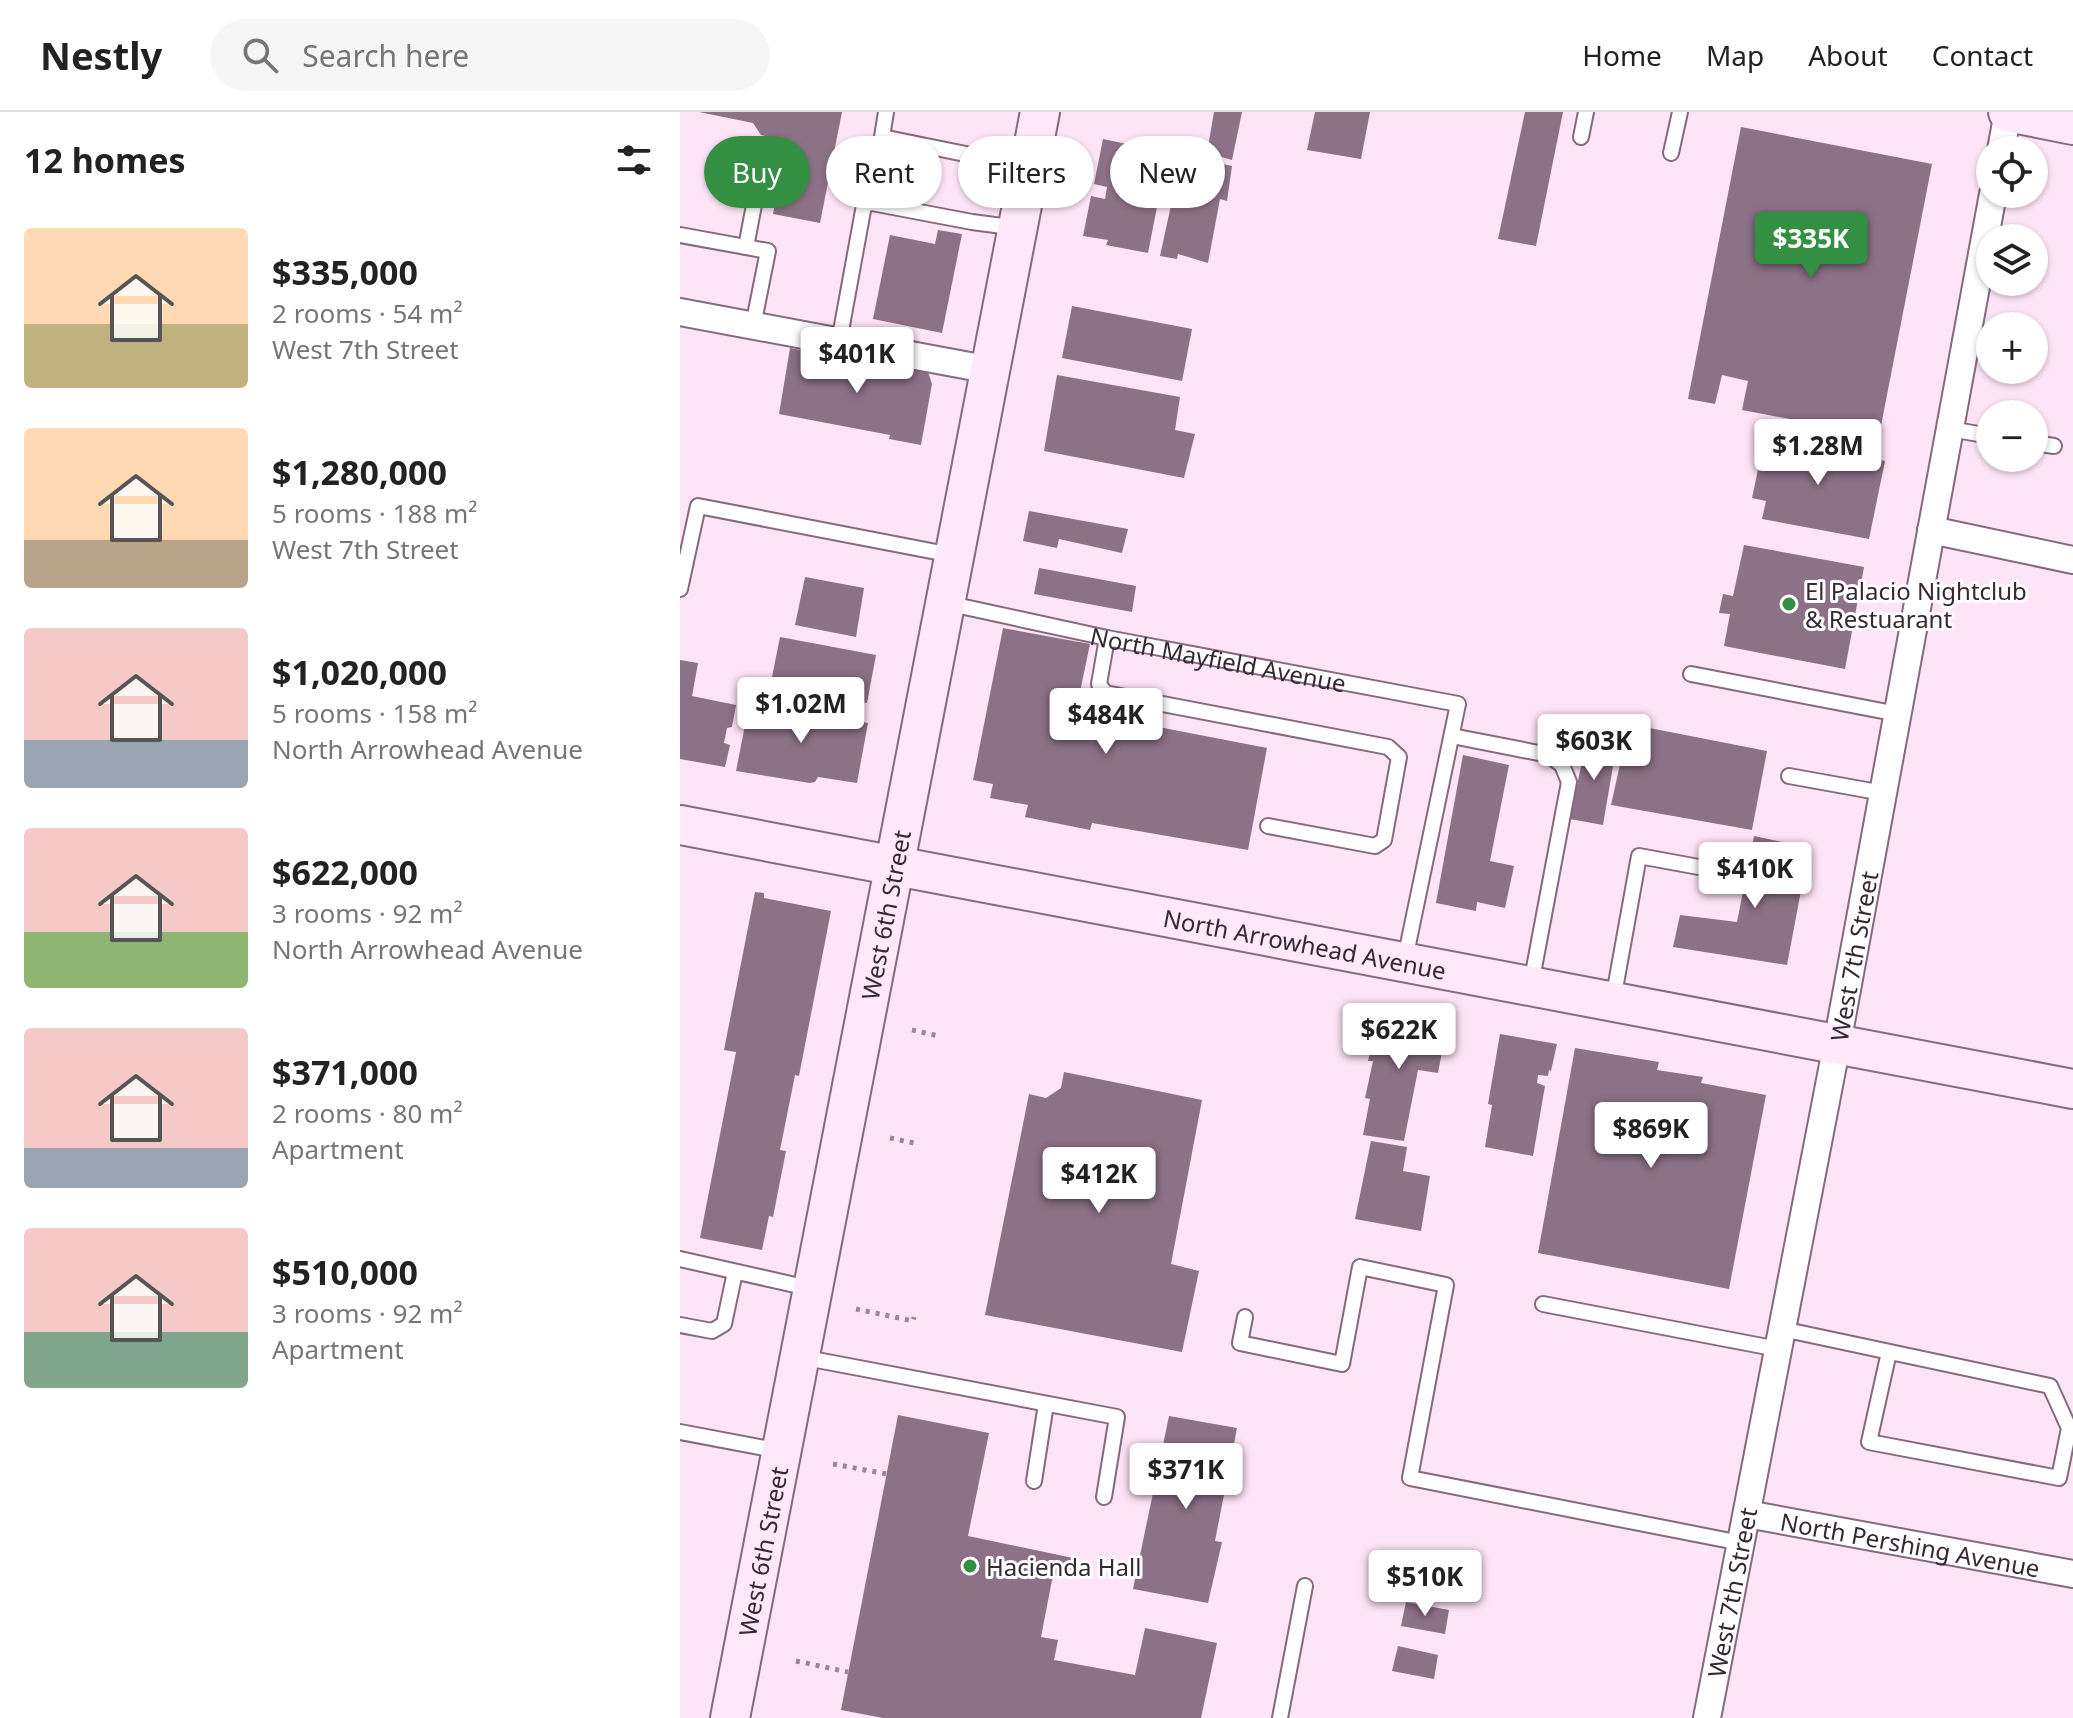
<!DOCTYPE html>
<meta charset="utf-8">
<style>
body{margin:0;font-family:"Noto Sans",sans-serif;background:#f6f6f6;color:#222;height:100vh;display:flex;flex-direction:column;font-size:30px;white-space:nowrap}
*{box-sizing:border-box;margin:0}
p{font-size:26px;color:#767676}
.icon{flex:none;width:44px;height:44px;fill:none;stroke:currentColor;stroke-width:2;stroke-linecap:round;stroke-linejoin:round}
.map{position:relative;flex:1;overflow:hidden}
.sheet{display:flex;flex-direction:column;background:#fff;width:680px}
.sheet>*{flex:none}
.top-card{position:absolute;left:24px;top:24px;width:760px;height:72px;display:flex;gap:16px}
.fabs{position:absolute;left:1296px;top:24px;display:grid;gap:16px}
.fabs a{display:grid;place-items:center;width:72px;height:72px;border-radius:50%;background:#fff;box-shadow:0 2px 6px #0004;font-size:40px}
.price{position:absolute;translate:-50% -68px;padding:0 18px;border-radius:8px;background:#fff;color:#222;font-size:26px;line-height:52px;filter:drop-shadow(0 2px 4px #0008)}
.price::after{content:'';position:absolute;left:50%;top:48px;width:24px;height:18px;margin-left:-12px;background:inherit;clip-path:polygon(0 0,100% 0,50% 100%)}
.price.selected{background:#339043;color:#fff}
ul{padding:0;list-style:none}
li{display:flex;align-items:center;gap:24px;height:200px;padding:0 24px}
li span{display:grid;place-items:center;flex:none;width:224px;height:160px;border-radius:8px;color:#555}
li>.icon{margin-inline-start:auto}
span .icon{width:96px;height:96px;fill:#fffc;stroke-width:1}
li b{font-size:34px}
h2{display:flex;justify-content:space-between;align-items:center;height:96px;padding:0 24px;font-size:34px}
.pill{padding:0 28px;border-radius:36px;background:#fff;box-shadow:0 2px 6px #0004;font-size:28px;line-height:72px}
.pill.selected{background:#339043;color:#fff}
header{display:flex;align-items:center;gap:48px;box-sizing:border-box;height:112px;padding:0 40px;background:#fff;border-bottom:2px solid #e0e0e0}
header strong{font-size:38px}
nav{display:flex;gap:44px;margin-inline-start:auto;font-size:28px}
.search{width:560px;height:72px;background:#f6f6f6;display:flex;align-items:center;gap:20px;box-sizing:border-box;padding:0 28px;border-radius:44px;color:#767676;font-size:30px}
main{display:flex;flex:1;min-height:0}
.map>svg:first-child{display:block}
.building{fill:#8d7187}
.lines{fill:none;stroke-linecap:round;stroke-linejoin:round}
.lane-casing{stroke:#85697f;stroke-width:18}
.street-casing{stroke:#85697f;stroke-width:30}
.secondary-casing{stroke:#85697f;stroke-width:42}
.path{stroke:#9a8795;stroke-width:5;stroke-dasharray:4 6;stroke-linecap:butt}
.lane{stroke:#fff;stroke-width:14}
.street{stroke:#fff;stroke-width:26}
.secondary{stroke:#fee8f9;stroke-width:38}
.poi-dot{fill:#339043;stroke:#fff;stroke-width:3}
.labels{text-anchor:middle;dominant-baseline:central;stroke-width:6;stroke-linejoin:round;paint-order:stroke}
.poi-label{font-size:24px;fill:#352832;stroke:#fff;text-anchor:start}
.street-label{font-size:24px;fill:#352832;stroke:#fff}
</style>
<header>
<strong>Nestly</strong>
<div class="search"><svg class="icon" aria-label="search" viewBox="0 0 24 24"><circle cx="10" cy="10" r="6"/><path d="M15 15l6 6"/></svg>Search here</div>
<nav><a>Home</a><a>Map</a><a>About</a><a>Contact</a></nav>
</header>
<main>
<section class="sheet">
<h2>12 homes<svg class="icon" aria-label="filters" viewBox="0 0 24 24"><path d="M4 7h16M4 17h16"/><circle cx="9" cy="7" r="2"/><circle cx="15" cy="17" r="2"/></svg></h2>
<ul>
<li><span style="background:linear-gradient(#ffd9b3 60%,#c2b280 0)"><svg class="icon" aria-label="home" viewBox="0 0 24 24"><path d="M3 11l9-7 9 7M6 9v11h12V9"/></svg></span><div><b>$335,000</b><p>2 rooms · 54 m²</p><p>West 7th Street</p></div></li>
<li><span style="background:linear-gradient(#ffd9b3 70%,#b9a48a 0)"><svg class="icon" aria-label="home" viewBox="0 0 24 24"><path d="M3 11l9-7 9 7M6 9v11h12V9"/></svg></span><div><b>$1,280,000</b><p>5 rooms · 188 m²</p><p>West 7th Street</p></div></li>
<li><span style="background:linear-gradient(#f6c9c9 70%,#9aa5b1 0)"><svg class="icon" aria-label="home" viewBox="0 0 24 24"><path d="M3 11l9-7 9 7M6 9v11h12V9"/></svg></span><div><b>$1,020,000</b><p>5 rooms · 158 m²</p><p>North Arrowhead Avenue</p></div></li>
<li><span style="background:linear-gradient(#f6c9c9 65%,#8fb573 0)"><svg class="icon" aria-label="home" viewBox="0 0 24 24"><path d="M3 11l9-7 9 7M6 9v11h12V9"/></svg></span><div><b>$622,000</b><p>3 rooms · 92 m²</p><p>North Arrowhead Avenue</p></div></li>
<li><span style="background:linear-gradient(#f6c9c9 75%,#9aa5b1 0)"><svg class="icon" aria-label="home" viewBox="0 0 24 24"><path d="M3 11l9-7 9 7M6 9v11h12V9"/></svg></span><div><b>$371,000</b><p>2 rooms · 80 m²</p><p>Apartment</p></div></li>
<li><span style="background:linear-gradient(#f6c9c9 65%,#7fa58c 0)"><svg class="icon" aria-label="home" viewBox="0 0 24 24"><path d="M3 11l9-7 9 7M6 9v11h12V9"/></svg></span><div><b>$510,000</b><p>3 rooms · 92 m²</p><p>Apartment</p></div></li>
</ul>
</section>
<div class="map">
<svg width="1393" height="1606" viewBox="0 0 1393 1606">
<rect width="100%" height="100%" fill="#fee4f7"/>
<path class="building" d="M19 0H162L140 111 93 102 106 28 81 23 73 11Z
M534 0H562L552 48 527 41Z
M635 0H690L681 47 627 38Z
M845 0H883L856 134 818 127Z
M1061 15 1252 52 1199 324 1062 298 1068 269 1042 263 1035 292 1008 287Z
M423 27 552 54 547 89 540 87 528 151 498 142 497 147 480 144 493 84 463 78 460 92 477 95 468 141 426 133 428 128 403 124 411 84 425 87 427 75 414 72Z
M258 118 282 122 262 221 193 207 210 123 255 132Z
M392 194 512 217 502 269 382 246Z
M110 236 221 257 222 252 240 255 248 260 252 272 241 333 209 327 210 323 99 302Z
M377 263 500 285 495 318 515 322 504 366 364 339Z
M1085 324 1205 349 1189 427 1082 407 1086 389 1072 386Z
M349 399 448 417 442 441 379 427 377 436 343 429Z
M1064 433 1184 455 1165 557 1044 534 1050 502 1039 501 1043 482 1053 484Z
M359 456 456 474 452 500 354 482Z
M125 465 184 476 176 525 115 513Z
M323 516 410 532 396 599 587 636 568 738 412 711 410 718 345 705 348 693 310 686 313 672 293 668Z
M100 525 196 543 187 591 90 575Z
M0 548 18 551 12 584 56 593 52 615 47 616 44 631 50 633 45 655 0 647Z
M70 588 188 611 177 671 138 665 135 670 130 671 56 659Z
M949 612 1087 639 1072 718 931 693Z
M907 626 937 631 923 713 890 707Z
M783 643 829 653 810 749 834 754 825 796 797 790 796 799 756 791Z
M1074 724 1121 734 1117 751 1126 752 1107 853 993 835 1000 803 1057 810Z
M75 780 84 781V786L151 799 119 964 115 963 100 1038 106 1039 93 1105 89 1104 82 1138 20 1126 56 940 44 938Z
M699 900 767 913 758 961 738 958 724 1029 683 1023 690 987 685 986 693 949H688Z
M820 922 877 932 871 959 869 958 868 964 858 963 857 971 865 974 853 1044 805 1035 812 993 808 992Z
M895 936 979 950 977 958 1023 965 1021 971 1086 983 1049 1177 858 1141Z
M384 960 522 988 491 1152 519 1159 502 1240 305 1203 349 982 366 986 381 976Z
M691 1029 727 1035 723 1059 750 1064 741 1119 675 1107Z
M218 1303 309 1321 288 1424 393 1446 389 1464 373 1463 361 1525 378 1528 374 1548 455 1563 465 1516 537 1531 521 1606H203L161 1598Z
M489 1304 557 1316 535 1429 542 1430 528 1491 453 1477Z
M726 1490 769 1498 765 1522 721 1514Z
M718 1534 758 1543 754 1567 712 1559Z"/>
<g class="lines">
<g class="lane-casing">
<g id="lane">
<path d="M206 0 202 25 349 55"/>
<path d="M901 25 906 0"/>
<path d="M991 41 1000 0"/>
<path d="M0 123 88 139 73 214"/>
<path d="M66 135 83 46"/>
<path d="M159 230 184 93 192 91 292 110 338 116"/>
<path d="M1270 317 1310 324"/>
<path d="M1354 331 1374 334"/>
<path d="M0 477 18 394 272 443"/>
<path id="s1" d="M266 491 427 526 778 592 725 847"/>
<path d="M427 526 419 572 425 581 708 635 719 645 704 728 695 734 588 714"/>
<path d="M1011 562 1218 602"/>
<path d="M772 624 869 643 882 653 889 670 851 872"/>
<path d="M1109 664 1203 681"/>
<path d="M933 888 959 744 1035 758"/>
<path d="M0 1147 133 1177"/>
<path d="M863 1192 1098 1237"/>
<path d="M565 1205 560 1231 662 1252 680 1155 766 1173 730 1366 1061 1431"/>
<path d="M0 1213 32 1219 44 1212 55 1160"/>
<path d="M1102 1217 1370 1274 1389 1316 1379 1366 1189 1330 1209 1240"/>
<path d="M121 1245 437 1305 424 1385"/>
<path d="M0 1320 101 1339"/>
<path d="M354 1369 366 1292"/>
<path d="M600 1606 625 1474"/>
</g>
</g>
<g class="street-casing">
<g id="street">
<path d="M1321 38 1328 0"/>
<path d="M0 200 311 258"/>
<path d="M1251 418 1393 448"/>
<path id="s2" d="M1067 1402 1393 1462"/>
<path id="s3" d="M1027 1606 1157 932 1313 82"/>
</g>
</g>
<g class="secondary-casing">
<g id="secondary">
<path d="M1328 0 1393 13"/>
<path id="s4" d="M0 713 1393 977"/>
<path id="s5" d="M50 1606 360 0"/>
</g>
</g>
<path class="path" d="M232 918 259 924
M210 1026 239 1032
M176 1197 233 1209 234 1205
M153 1352 207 1362
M116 1549 168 1560"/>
<use href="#lane" class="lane"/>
<use href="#street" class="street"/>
<use href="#secondary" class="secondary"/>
</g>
<g class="poi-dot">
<circle cx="1109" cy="492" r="8"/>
<circle cx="290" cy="1454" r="8"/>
</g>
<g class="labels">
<g class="poi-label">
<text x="1125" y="478">El Palacio Nightclub<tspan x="1125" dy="28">&amp; Restuarant</tspan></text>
<text x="306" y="1454">Hacienda Hall</text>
</g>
<g class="street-label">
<text stroke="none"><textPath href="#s1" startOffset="278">North Mayfield Avenue</textPath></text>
<text stroke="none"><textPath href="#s5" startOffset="818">West 6th Street</textPath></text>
<text stroke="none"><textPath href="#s4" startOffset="636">North Arrowhead Avenue</textPath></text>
<text stroke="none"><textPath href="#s3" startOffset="776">West 7th Street</textPath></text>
<text stroke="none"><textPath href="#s2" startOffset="166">North Pershing Avenue</textPath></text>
<text stroke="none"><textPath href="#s5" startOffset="170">West 6th Street</textPath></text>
<text stroke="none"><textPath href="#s3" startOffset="128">West 7th Street</textPath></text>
</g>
</g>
</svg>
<div class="fabs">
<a><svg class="icon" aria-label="locate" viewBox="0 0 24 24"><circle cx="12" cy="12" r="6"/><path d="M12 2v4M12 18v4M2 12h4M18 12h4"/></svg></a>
<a><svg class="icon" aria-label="layers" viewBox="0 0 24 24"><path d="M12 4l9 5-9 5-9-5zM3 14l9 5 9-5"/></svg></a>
<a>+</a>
<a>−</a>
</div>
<b class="price selected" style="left:1131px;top:168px">$335K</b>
<b class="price" style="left:177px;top:283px">$401K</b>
<b class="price" style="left:1138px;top:375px">$1.28M</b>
<b class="price" style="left:121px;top:633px">$1.02M</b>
<b class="price" style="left:426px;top:644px">$484K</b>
<b class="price" style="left:914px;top:670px">$603K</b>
<b class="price" style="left:1075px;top:798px">$410K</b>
<b class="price" style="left:719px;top:959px">$622K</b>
<b class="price" style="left:971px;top:1058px">$869K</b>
<b class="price" style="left:419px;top:1103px">$412K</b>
<b class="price" style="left:506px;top:1399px">$371K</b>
<b class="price" style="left:745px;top:1506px">$510K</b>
<div class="top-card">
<a class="pill selected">Buy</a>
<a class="pill">Rent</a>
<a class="pill">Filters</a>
<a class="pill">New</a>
</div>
</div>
</main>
